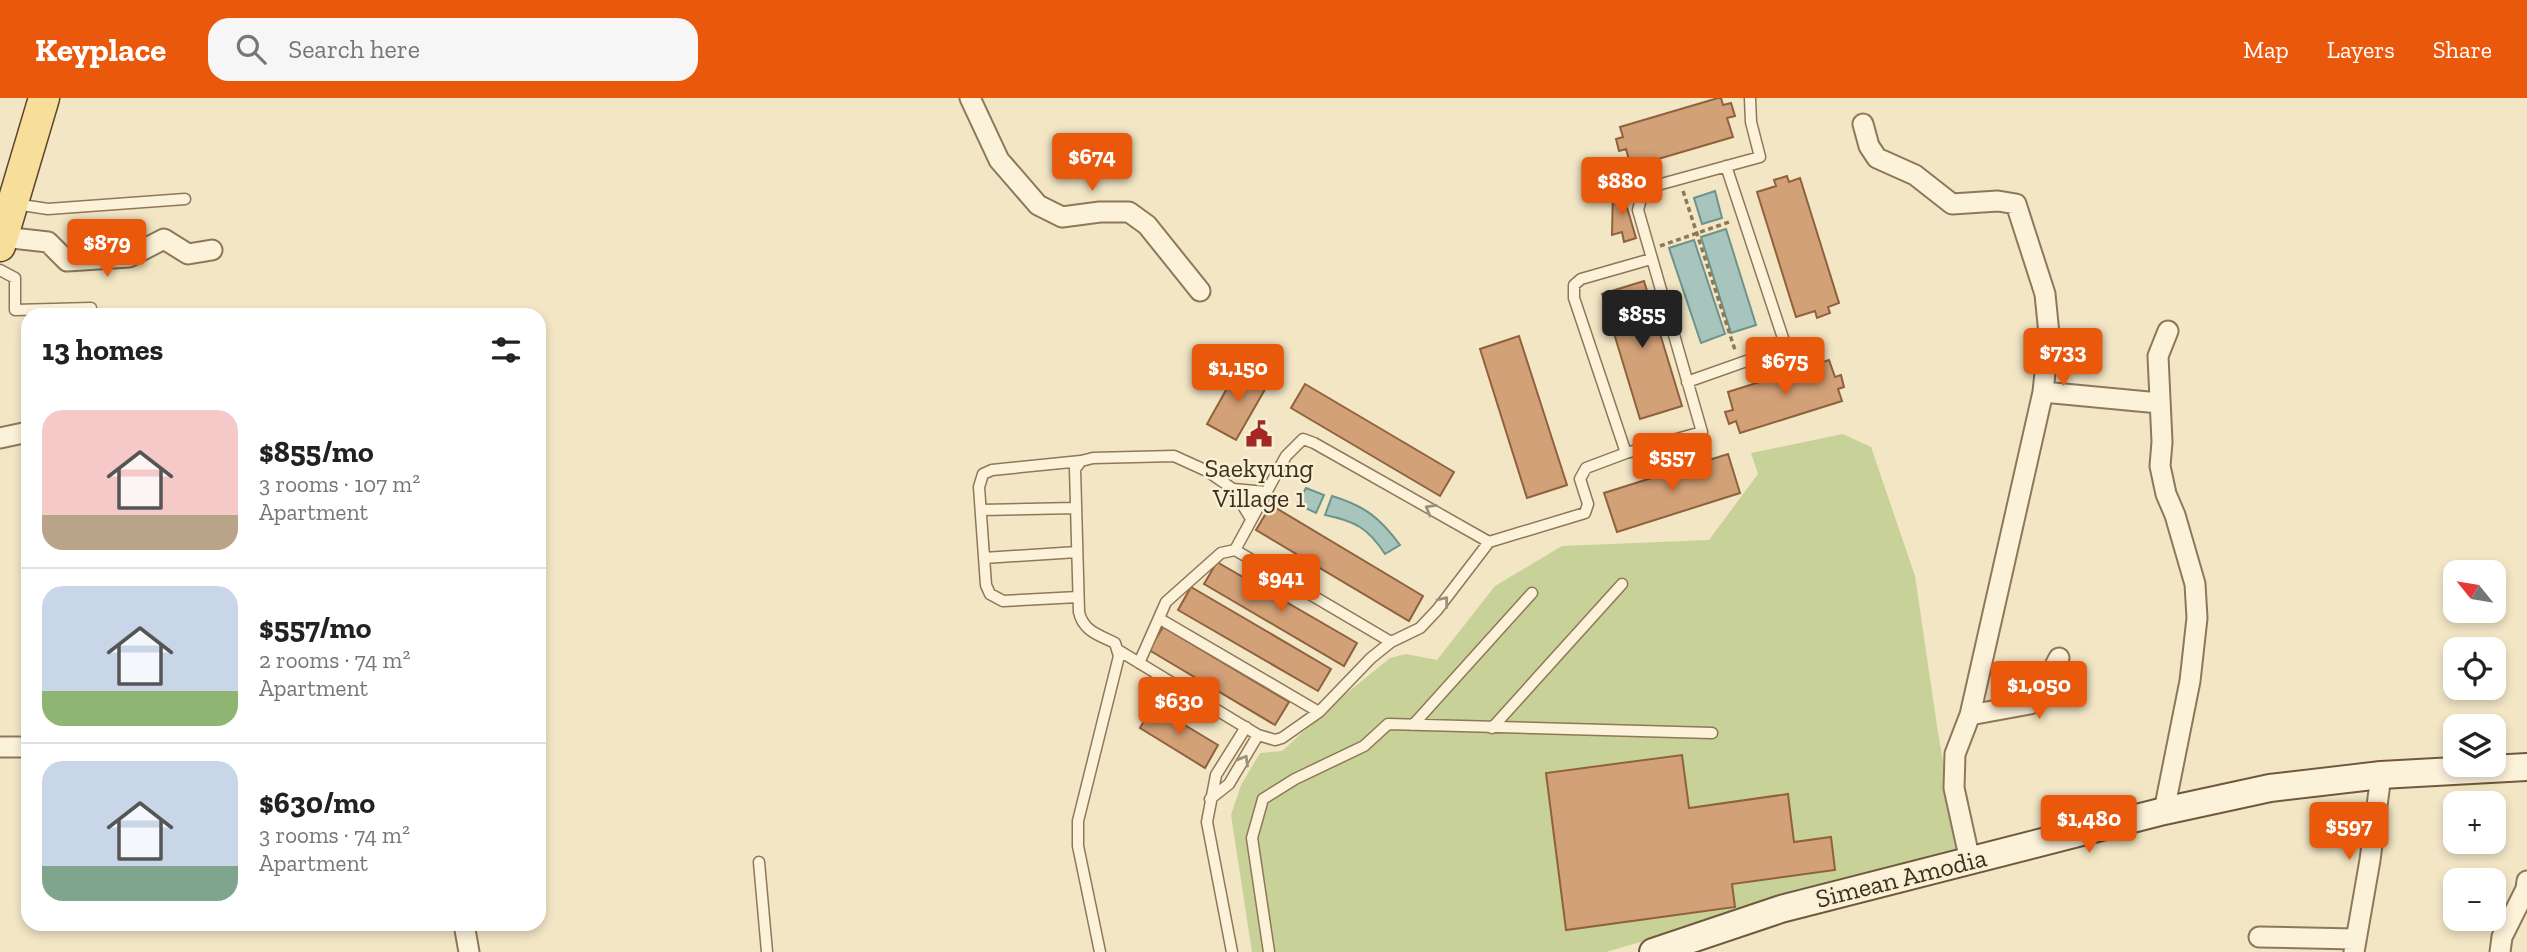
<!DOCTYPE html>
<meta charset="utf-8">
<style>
body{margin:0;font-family:"Zilla Slab",serif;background:#f6f6f6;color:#222;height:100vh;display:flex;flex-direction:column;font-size:26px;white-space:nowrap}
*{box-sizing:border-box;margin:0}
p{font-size:23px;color:#767676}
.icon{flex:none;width:38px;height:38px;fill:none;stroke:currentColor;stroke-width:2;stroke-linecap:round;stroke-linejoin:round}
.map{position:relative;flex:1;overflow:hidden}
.sheet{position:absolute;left:21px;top:210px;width:525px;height:623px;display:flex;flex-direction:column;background:#fff;border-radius:21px;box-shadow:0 4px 10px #0003}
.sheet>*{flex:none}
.needle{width:46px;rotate:300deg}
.tools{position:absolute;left:2443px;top:462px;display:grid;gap:14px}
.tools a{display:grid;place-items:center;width:63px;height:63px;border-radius:14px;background:#fff;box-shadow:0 4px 10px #0003;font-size:35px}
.price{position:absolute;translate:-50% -60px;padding:0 16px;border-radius:7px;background:#ea580c;color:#fff;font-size:23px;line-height:46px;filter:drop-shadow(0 2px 4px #0008)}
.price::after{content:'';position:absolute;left:50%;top:42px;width:21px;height:16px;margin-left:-10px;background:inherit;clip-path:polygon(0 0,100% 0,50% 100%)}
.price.current{background:#222;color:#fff}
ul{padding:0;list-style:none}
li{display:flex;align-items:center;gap:21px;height:175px;padding:0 21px}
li+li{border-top:2px solid #e0e0e0}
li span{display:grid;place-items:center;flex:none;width:196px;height:140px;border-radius:21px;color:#555}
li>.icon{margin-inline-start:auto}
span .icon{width:84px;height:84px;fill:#fffc;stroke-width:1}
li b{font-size:30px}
h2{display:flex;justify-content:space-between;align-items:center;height:84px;padding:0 21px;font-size:30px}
header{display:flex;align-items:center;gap:42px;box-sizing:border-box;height:98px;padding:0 35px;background:#ea580c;color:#fff}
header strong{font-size:33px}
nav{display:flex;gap:38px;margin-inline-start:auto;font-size:24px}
.search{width:490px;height:63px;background:#f6f6f6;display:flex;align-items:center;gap:18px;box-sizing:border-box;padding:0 24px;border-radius:21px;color:#767676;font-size:26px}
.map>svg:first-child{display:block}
.green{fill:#c8d197}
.water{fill:#a7c5bd;stroke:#6c948c;stroke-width:2}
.building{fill:#d3a178;stroke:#90613d;stroke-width:2}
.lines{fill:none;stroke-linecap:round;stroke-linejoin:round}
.lane-casing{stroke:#8f7759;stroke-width:13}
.street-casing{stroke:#8f7759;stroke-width:23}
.secondary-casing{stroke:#71583c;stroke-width:30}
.primary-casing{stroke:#5c452d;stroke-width:33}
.path{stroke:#8f7759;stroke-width:3.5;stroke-dasharray:5 3.5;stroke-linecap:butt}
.lane{stroke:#fbf2d9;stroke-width:10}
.street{stroke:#fbf2d9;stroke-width:19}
.secondary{stroke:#fbf2d9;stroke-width:26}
.primary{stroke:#f7de9a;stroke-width:30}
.oneway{stroke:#9c907c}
.labels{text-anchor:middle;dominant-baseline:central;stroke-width:5;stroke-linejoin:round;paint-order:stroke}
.poi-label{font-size:26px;fill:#3e2e1e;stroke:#f8f0d5}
.street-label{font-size:26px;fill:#3e2e1e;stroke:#f8f0d5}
</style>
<header>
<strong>Keyplace</strong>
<div class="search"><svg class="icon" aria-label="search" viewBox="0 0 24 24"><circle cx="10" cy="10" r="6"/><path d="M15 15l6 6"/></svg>Search here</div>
<nav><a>Map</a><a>Layers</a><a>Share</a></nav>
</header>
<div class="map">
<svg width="2527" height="854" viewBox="0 0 2527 854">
<rect width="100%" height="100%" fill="#f2e6c5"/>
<path class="green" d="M1843 336 1871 349 1915 478 1937 628 1958 751 1606 854H1252L1231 717 1241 687 1260 655 1282 653 1337 603 1390 560 1406 556 1437 562 1495 488 1562 448 1709 442 1758 376 1751 355Z"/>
<path class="water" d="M1715 93 1722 120 1702 126 1694 100Z
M1726 131 1756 227 1731 235 1701 139Z
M1694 142 1725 236 1701 245 1669 150Z
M1306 390 1324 397 1316 415 1297 406Z
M1332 398C1365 408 1380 420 1400 447L1385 456C1368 430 1355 423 1325 417Z"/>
<path class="building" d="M1718 0H1721L1723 7 1731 5 1735 18 1727 20 1733 39 1631 69 1626 51 1619 53 1616 41 1623 39 1620 29Z
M1787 78 1789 84 1800 80 1839 205 1828 209 1830 215 1817 220 1815 213 1796 219 1757 94 1776 88 1774 82Z
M1621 89 1636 140 1624 144 1622 134 1612 137 1613 91Z
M1644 183 1682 308 1640 321 1602 196Z
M1519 238 1567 387 1527 400 1480 251Z
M1829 262 1835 279 1841 277 1844 289 1838 291 1842 303 1740 335 1736 323 1729 326 1725 314 1733 312 1728 294Z
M1239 269 1268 286 1236 342 1207 326Z
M1305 286 1454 374 1440 398 1291 310Z
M1728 356 1740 395 1617 434 1604 395Z
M1271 407 1423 498 1409 523 1256 432Z
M1217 464 1357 545 1344 568 1204 486Z
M1191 489 1331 571 1318 593 1178 512Z
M1163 529 1289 604 1275 627 1149 552Z
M1153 608 1218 647 1205 670 1140 630Z
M1682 657 1689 710 1788 696 1794 744 1831 739 1835 772 1732 786 1735 809 1566 832 1546 675Z"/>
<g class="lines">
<g class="lane-casing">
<path id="lane" d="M15 106 48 111 185 101
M0 172 15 180V212L91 210
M1687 284 1786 249 1726 68
M1626 355 1702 334 1638 112 1642 97 1654 88 1760 59 1751 24 1750 0
M1233 391 1266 394
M981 412 1075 410
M1235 452 1286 358 1303 341 1314 345 1489 444
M984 460 1077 454
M1078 499 1003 503 990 496 986 487 979 389 983 376 992 372 1081 363
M1160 521 1319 614
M1118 552 1258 637 1275 642 1282 640 1319 614 1371 560 1391 544 1420 530 1437 512 1489 444 1585 415 1588 406 1580 381 1586 370 1626 355 1574 200V187L1581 181 1651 161
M1139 565 1166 504 1221 455 1235 452 1391 544
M1413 627 1532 495
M1492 630 1622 486
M1210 701 1229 686 1258 637
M759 764 767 854
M1100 854 1078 748V723L1119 558 1115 545C1099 537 1083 533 1079 514L1075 371 1081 363 1093 360 1174 358 1207 373 1233 391 1251 421
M1232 854 1207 724 1216 677 1246 629
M1269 854 1252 740 1263 701 1295 681 1364 648 1388 626 1712 635"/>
</g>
<g class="street-casing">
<path id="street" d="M970 0 999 62 1038 107 1062 119 1100 114H1129L1147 127 1200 193
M1863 26 1869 48 1877 60 1915 77 1952 106 1998 103 2016 106 2045 196 2049 236 2043 294 1970 617 1955 656 1954 690 1970 763
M3 139 48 144 67 163 129 159 164 141 188 156 212 152
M2043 294 2159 305
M0 340 28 334
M1970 617 2030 606 2039 598 2059 560
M0 649H28
M2164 713 2190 583 2197 520 2195 486 2175 417 2166 396 2160 368 2162 344 2158 258 2168 233
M464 826 469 854
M2259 839 2355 841
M2354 854 2370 762 2381 677
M2500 854 2502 839 2526 791 2527 783"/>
</g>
<g class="secondary-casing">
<path id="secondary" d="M1653 854 1781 811 2164 713 2270 690 2381 677 2527 669"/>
</g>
<g class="primary-casing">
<path id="primary" d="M0 148 44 0"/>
</g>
<path class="path" d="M1683 93 1735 252
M1660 148 1732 123"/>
<use href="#lane" class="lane"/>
<use href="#street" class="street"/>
<use href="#secondary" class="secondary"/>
<use href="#primary" class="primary"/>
</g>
<defs><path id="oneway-chevron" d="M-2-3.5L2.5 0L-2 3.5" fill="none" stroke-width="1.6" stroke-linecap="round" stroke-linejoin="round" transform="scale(1.75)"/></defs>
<g class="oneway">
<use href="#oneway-chevron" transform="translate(1430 411) rotate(-151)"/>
<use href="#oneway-chevron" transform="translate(1444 503) rotate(-52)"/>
<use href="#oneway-chevron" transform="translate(1244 662) rotate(-59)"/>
</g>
<defs>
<g id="civic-bare" transform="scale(2.1)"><path d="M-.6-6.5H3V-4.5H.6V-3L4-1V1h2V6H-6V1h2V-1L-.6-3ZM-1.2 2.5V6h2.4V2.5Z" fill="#a32724" stroke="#f8f0d5" stroke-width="2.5" paint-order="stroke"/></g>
</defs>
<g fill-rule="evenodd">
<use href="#civic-bare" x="1259" y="336"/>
</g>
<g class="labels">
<g class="poi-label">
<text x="1259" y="370">Saekyung<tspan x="1259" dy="30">Village 1</tspan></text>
</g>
<g class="street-label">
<text transform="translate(1901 780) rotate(-14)">Simean Amodia</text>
</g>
</g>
</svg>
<div class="tools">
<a><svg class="needle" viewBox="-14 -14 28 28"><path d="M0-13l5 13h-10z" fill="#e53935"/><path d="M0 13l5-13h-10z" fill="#767676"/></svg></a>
<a><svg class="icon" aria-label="locate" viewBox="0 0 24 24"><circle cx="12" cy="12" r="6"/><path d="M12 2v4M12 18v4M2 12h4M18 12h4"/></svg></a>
<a><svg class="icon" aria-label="layers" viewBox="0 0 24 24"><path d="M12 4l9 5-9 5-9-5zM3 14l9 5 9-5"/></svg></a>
<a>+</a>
<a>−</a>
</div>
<b class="price" style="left:1092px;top:95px">$674</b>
<b class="price" style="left:1622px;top:119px">$880</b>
<b class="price" style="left:107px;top:181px">$879</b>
<b class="price current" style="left:1642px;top:252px">$855</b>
<b class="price" style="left:2063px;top:290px">$733</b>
<b class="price" style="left:1785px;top:299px">$675</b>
<b class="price" style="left:1238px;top:306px">$1,150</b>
<b class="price" style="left:1672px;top:395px">$557</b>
<b class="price" style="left:1281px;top:516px">$941</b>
<b class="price" style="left:2039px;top:623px">$1,050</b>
<b class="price" style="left:1179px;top:639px">$630</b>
<b class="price" style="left:2089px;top:757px">$1,480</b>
<b class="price" style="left:2349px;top:764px">$597</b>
<section class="sheet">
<h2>13 homes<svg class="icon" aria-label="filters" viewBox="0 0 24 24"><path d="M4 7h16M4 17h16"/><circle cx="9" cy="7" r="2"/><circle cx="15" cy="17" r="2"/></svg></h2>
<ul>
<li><span style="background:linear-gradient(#f6c9c9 75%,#b9a48a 0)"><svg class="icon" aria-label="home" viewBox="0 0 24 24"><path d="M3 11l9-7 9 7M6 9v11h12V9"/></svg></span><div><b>$855/mo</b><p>3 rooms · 107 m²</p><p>Apartment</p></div></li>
<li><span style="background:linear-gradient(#c9d6e8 75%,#8fb573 0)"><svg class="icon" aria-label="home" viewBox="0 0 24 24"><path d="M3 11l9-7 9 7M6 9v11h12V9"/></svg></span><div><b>$557/mo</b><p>2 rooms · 74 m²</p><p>Apartment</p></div></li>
<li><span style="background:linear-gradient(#c9d6e8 75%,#7fa58c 0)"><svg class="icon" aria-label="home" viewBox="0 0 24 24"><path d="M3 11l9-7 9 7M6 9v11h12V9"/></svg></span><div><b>$630/mo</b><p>3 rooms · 74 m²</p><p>Apartment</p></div></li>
</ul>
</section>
</div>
